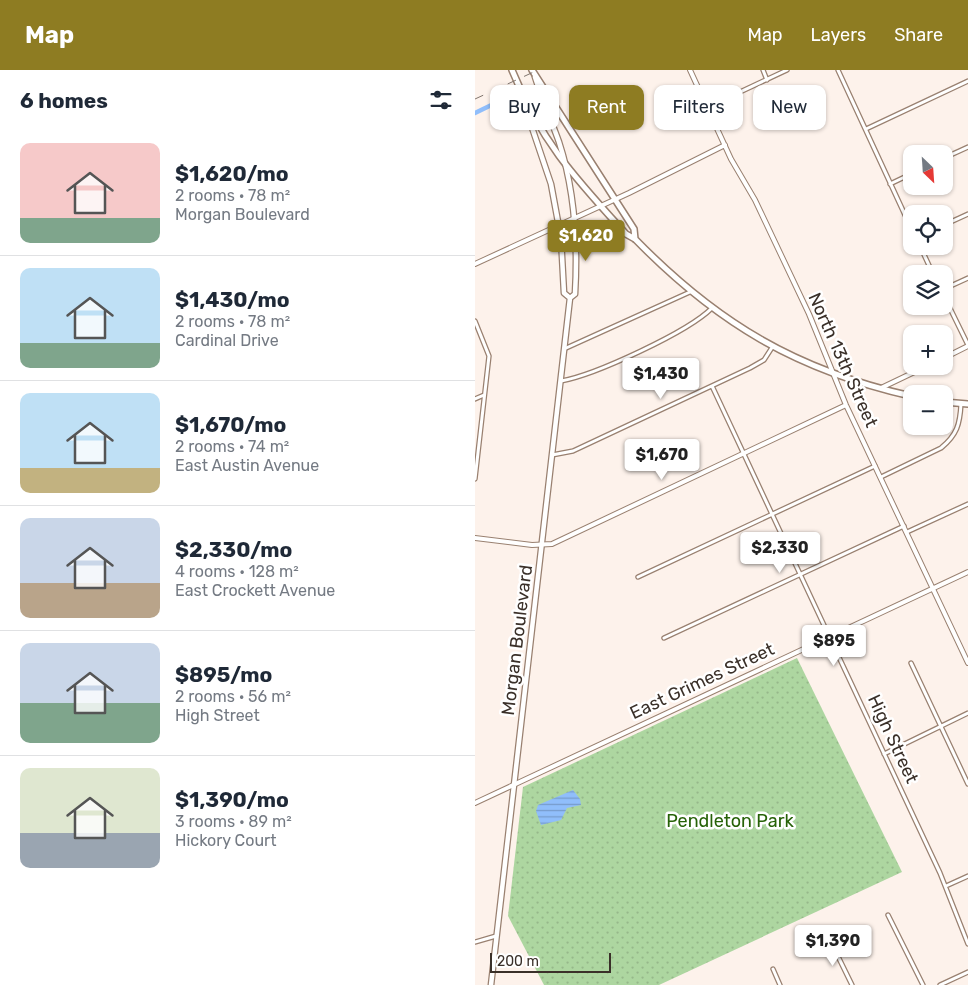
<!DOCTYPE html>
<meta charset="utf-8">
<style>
body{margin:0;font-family:Rubik,sans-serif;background:#f6f6f7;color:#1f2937;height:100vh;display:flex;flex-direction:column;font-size:19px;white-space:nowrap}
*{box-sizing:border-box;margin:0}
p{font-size:16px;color:#747a83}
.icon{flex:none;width:28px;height:28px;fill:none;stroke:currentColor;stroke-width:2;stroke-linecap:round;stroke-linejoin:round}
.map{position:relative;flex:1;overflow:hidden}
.sheet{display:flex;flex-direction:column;background:#fff;width:475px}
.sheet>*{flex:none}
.top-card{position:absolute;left:15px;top:15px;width:402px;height:45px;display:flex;gap:10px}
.needle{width:32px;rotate:155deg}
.buttons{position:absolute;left:428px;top:75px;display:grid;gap:10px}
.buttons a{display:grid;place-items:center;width:50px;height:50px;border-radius:10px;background:#fff;box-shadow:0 1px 4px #0004;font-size:25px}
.scale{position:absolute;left:15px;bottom:12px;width:121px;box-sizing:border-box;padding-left:5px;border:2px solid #3a3029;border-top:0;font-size:14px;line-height:18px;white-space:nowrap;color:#3a3029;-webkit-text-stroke:4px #fff;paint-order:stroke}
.price{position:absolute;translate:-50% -42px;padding:0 11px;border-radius:5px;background:#fff;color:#222;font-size:16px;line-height:32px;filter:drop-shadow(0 1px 2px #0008)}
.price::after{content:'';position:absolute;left:50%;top:30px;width:15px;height:11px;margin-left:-8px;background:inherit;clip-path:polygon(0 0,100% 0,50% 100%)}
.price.on{background:#8e7c22;color:#fff}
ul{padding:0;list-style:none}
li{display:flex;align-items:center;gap:15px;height:125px;padding:0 20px}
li+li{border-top:1px solid #e0e1e3}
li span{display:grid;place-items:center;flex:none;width:140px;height:100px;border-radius:10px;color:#555}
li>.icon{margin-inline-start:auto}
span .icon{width:60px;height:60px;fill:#fffc;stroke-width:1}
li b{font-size:21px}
h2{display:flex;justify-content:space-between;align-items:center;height:60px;padding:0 20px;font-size:21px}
.tag{padding:0 18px;border-radius:10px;background:#fff;box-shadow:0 1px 4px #0004;font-size:18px;line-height:45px}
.tag.on{background:#8e7c22;color:#fff}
header{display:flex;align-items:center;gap:30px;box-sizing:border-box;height:70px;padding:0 25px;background:#8e7c22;color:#fff}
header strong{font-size:24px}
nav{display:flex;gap:28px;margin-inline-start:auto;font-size:18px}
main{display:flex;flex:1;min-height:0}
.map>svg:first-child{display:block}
.park{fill:url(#park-dots)}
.water{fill:url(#water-rules)}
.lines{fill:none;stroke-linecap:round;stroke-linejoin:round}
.canal{stroke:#90befb;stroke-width:4.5}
.minor-casing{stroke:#998070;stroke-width:5.5}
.tertiary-casing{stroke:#998070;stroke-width:6}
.secondary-casing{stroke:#998070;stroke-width:7}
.primary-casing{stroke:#998070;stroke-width:8}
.minor{stroke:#fff;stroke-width:3}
.tertiary{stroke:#fff;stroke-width:4}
.secondary{stroke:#fff;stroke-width:4.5}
.primary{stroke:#fff;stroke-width:5}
.rail{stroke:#80756e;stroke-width:1;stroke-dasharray:9 9;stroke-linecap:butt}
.labels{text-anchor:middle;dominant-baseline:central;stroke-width:5;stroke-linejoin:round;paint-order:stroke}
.street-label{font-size:18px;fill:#3a3029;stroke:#fff}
.park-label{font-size:18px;fill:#276208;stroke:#fff}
</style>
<header>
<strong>Map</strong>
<nav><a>Map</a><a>Layers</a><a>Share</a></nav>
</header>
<main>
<section class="sheet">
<h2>6 homes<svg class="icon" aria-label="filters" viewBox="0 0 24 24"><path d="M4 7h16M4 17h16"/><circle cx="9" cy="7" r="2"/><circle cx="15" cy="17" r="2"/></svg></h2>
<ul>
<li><span style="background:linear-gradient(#f6c9c9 75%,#7fa58c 0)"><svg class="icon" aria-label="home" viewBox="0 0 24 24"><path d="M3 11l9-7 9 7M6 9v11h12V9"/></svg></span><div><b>$1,620/mo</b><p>2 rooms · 78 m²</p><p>Morgan Boulevard</p></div></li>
<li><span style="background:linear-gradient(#bfe0f5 75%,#7fa58c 0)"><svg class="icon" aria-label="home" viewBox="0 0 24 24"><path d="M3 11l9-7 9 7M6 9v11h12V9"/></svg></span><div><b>$1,430/mo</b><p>2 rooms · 78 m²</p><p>Cardinal Drive</p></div></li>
<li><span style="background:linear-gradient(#bfe0f5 75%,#c2b280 0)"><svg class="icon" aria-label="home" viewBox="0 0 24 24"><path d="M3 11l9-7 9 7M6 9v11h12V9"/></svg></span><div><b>$1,670/mo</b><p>2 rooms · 74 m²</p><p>East Austin Avenue</p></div></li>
<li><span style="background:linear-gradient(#c9d6e8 65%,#b9a48a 0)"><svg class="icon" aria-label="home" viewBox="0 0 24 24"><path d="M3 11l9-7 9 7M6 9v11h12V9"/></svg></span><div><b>$2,330/mo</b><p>4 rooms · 128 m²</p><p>East Crockett Avenue</p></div></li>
<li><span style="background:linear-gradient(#c9d6e8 60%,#7fa58c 0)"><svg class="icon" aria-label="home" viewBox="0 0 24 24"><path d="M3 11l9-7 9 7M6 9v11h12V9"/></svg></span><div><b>$895/mo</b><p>2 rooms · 56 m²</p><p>High Street</p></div></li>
<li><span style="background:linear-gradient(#dfe7d0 65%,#9aa5b1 0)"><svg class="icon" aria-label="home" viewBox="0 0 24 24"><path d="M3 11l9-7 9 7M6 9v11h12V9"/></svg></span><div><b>$1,390/mo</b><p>3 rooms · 89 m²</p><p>Hickory Court</p></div></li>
</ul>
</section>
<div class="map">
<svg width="493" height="915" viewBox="0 0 493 915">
<defs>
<pattern id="park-dots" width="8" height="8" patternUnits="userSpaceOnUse" patternTransform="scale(1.25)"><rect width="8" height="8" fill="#add6a0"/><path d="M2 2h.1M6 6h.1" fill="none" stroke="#96b88a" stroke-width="1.8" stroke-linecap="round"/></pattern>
<pattern id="water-rules" width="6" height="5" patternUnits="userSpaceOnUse" patternTransform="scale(1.25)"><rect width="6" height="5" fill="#90befb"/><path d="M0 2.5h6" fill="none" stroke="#779bcb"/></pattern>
</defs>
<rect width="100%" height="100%" fill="#fdf2eb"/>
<path class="park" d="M322 588 427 802 184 915H69L33 846 48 717Z"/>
<path class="water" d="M98 720 105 729 106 735 92 738 86 750 66 755 61 741 63 735Z"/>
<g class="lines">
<path class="canal" d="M0 43 35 26"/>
<g class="minor-casing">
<path id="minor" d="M288 0 292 10
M363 0 436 158
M233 37 312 0
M391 59 493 11
M469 88 493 77
M415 114 436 104
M469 155 493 144
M445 176 458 204
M469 219 493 208
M469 226 493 275
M0 251 14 286 0 409
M89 279 215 222
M86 311C120 305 213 262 237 238
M237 316 465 803 493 874
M0 329 9 325
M77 385 98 381 275 298 289 290 298 276
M406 407 466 378C482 365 485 354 486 334
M432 462 493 434
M163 507 400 396
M189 568 429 456
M436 593 493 714
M409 684 493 643
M471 816 493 806
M413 845 448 915
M355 870 377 915
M0 872 21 866
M298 899 305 915
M465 915 493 902"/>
</g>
<g class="tertiary-casing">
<path id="tertiary" d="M215 0 256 89 280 130 334 244 371 335 493 593
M0 194 154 123 250 75
M469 288 493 276
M406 318 452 296
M0 468 57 475 77 474 371 335
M0 733 493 502"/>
</g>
<g class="secondary-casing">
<path id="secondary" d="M47 28 76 114 86 168 89 223 95 228
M16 915 95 228 100 224C103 173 100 121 84 72 76 50 67 29 60 7"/>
</g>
<g class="primary-casing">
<path id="primary" d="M37 0C66 72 100 108 151 164L160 169C242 253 321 300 436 326
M57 0 159 159 160 169
M469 332 493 334"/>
</g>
<use href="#minor" class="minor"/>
<use href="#tertiary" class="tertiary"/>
<use href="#secondary" class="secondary"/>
<use href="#primary" class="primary"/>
<path class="rail" d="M0 29 63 0"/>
</g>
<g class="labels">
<g class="street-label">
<text transform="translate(368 290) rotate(66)">North 13th Street</text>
<text transform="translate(42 570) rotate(-83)">Morgan Boulevard</text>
<text transform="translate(227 611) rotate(-25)">East Grimes Street</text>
<text transform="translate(418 669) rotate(65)">High Street</text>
</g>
<g class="park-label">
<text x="255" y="751">Pendleton Park</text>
</g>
</g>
</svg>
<div class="buttons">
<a><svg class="needle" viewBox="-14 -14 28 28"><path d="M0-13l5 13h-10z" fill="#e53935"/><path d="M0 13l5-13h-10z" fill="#747a83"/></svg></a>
<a><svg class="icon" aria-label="locate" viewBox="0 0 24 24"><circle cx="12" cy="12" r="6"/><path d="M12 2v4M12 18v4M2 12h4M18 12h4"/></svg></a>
<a><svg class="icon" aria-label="layers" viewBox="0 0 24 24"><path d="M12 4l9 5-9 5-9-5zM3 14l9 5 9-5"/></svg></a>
<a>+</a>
<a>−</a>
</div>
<div class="scale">200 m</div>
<b class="price on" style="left:111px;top:192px">$1,620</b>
<b class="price" style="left:186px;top:330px">$1,430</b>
<b class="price" style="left:187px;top:411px">$1,670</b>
<b class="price" style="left:305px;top:504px">$2,330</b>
<b class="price" style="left:359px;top:597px">$895</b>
<b class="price" style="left:358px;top:897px">$1,390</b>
<div class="top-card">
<a class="tag">Buy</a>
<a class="tag on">Rent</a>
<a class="tag">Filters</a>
<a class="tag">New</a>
</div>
</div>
</main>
